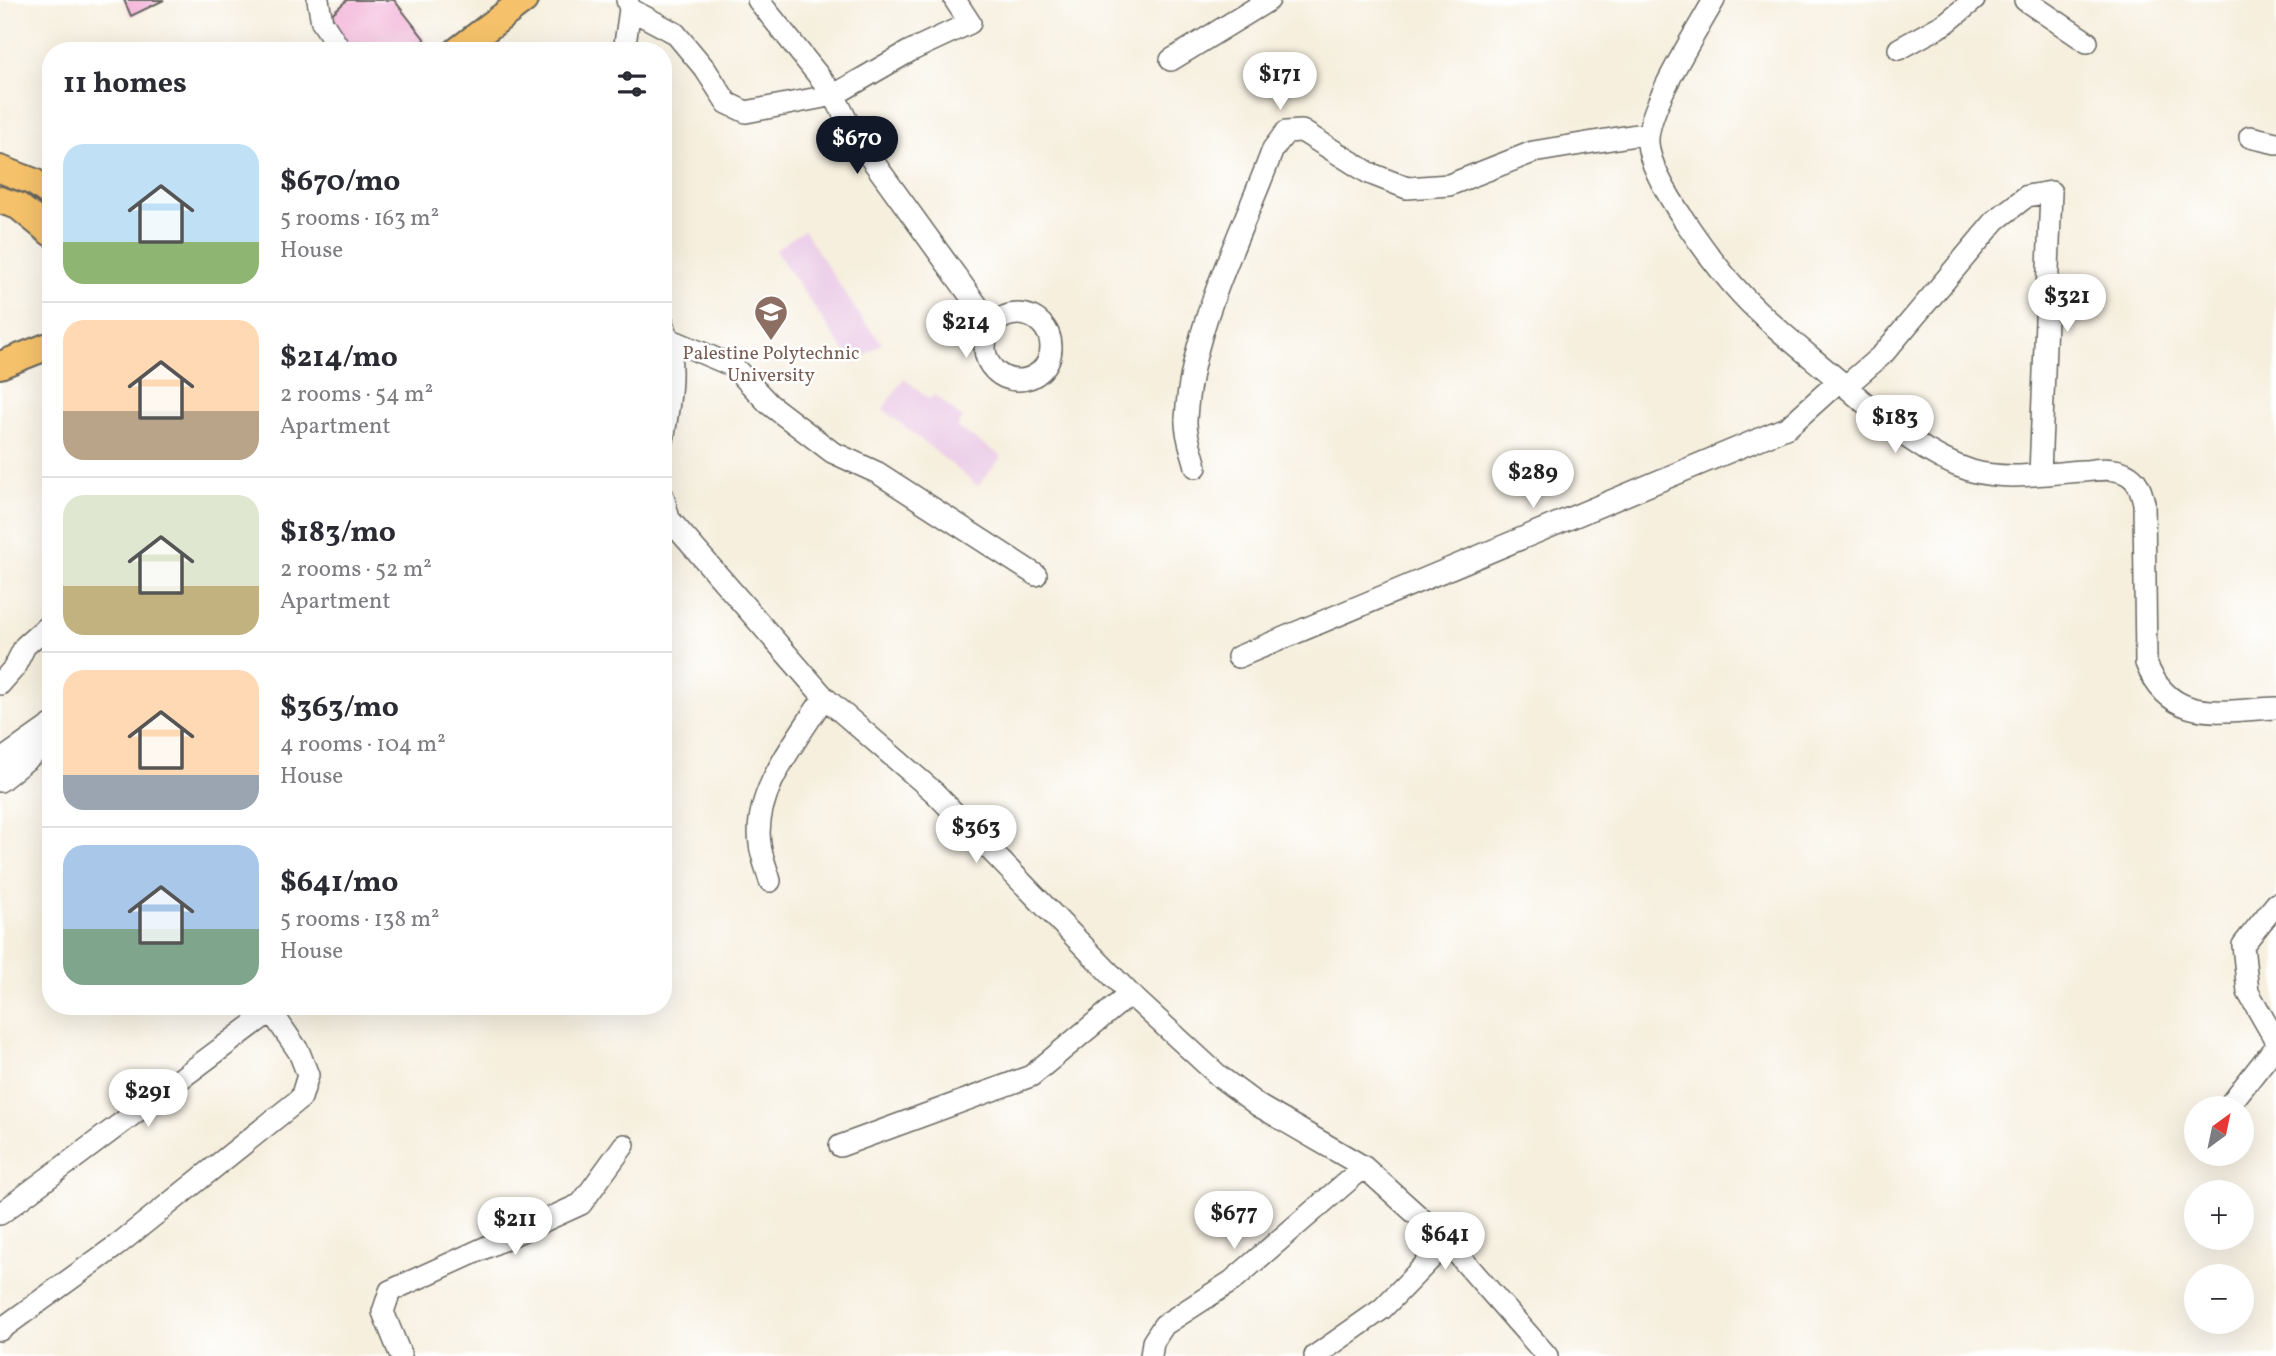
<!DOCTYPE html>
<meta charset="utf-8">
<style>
body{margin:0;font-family:Vollkorn,serif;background:#f2f2f3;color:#2b2b33;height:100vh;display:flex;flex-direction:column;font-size:26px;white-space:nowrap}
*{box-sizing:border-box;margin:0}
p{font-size:23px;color:#7c7c81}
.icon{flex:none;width:38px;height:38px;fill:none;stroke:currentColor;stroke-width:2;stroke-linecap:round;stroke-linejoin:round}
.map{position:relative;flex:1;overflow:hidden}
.sheet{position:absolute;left:42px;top:42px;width:630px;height:973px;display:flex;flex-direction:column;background:#fff;border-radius:28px;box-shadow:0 7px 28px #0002}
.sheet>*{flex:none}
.needle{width:46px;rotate:33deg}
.tools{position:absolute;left:2184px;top:1096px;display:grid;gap:14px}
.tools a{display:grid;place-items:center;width:70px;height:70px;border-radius:50%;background:#fff;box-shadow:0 7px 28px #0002;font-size:35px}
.price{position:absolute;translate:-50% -60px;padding:0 16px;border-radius:24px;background:#fff;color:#222;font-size:23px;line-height:46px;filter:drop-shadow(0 2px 4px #0008)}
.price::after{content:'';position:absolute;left:50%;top:42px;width:21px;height:16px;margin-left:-10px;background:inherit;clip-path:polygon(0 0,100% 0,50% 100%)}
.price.current{background:#111827;color:#fff}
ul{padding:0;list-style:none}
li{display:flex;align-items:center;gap:21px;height:175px;padding:0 21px}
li+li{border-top:2px solid #e1e1e2}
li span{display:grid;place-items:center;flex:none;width:196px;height:140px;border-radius:21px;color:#555}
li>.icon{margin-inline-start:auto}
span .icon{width:84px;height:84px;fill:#fffc;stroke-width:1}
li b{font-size:30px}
h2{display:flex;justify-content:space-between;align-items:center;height:84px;padding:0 21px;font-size:30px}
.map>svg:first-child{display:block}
.built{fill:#edd0e9}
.building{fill:#f2abd4}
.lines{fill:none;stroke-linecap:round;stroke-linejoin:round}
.minor-casing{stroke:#686660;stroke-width:24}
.major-casing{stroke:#686660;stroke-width:30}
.minor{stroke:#fff;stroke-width:21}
.major{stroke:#f5c16b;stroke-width:26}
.labels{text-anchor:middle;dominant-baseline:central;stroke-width:5;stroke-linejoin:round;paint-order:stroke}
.education-label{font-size:19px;fill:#785e54;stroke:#fff}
</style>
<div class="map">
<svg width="2276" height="1356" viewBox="0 0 2276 1356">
<rect width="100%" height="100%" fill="#fff"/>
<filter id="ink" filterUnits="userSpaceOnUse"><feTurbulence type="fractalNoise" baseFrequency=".0143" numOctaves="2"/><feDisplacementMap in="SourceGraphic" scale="14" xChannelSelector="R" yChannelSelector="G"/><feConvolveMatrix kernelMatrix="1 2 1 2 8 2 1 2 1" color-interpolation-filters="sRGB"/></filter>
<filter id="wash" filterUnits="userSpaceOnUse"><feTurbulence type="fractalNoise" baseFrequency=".00686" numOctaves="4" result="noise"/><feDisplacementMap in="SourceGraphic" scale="28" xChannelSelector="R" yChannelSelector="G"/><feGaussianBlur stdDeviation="1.57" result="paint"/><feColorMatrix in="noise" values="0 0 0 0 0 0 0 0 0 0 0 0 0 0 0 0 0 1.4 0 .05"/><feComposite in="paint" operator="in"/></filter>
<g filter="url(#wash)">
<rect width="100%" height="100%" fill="#f6efde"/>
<path class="built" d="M804 230 863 321 882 343 853 364 775 250Z
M904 378 929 399 935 395 962 418 957 428 1002 456 978 486 883 409Z"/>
<g id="blocks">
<path class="building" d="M124 0H164L131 16Z
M347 0H394L429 45 420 51H346L324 21Z"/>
</g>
</g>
<g filter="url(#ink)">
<use href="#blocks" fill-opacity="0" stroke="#686660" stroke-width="2"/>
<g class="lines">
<g class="minor-casing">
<path id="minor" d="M318 0 322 22 341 51
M758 0 834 95 854 135 992 326
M1714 0C1696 33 1646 109 1648 143 1650 181 1715 266 1742 295 1771 326 1805 352 1837 379 1878 414 1920 455 1972 471 2007 481 2048 473 2083 471 2097 470 2113 467 2125 473 2138 479 2141 490 2144 503L2146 663C2171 726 2222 710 2276 708
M2025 0 2087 42
M630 9 675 33 705 69 727 103 746 112 834 95 910 51 970 23 955 0
M1899 49 1946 23 1974 0
M624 51 630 9 627 0
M1171 60 1269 0
M2250 137 2276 143
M985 347a33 33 0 1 1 66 0a33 33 0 1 1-66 0Z
M663 322C677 360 670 401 663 440
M669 339 733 366 769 404 832 452 878 473 1036 575
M1846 386 1883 354 1996 220 2027 196 2051 192 2040 474
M1196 467C1193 453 1185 435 1186 420 1190 329 1242 234 1273 149L1286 132 1302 131 1369 173 1407 188 1449 185 1533 152 1648 133
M663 496 669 519 824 697 934 792 1130 994 1220 1077 1259 1106 1364 1167 1447 1242 1547 1356
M1238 657 1788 427 1839 381
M0 684 14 668 25 646 51 623
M0 761 51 725
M0 781 51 740
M770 881C767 869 761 856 760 844 752 792 799 738 824 697
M2276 904 2243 945 2248 992 2276 1041
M2227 1108 2276 1046
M840 1146 1031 1076 1130 994
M0 1214 271 1011 299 1052 308 1075 301 1098 116 1246 0 1330
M401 1356 383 1312 390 1291 581 1204 624 1145
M1151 1356 1153 1342 1164 1325 1232 1281 1364 1167
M1315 1356 1382 1309 1447 1242"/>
</g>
<g class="major-casing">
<path id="major" d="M457 51 524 0
M0 169 34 182 51 194
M0 200 18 206 51 233
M0 365 51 345"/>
</g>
<use href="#minor" class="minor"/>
<use href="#major" class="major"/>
</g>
</g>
<defs>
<g id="university-pin" transform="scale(1.75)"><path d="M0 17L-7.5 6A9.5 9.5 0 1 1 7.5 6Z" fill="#8d6e63" stroke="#fff"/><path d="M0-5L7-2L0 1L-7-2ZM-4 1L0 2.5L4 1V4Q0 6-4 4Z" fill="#fff"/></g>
</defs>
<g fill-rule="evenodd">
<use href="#university-pin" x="771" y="312"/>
</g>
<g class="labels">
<g class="education-label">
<text x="771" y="354">Palestine Polytechnic<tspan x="771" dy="22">University</tspan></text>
</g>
</g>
</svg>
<div class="tools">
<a><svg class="needle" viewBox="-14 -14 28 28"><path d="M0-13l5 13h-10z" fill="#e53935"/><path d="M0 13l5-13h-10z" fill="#7c7c81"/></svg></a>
<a>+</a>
<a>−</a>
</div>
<b class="price" style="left:1280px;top:112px">$171</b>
<b class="price current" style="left:857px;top:176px">$670</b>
<b class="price" style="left:2067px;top:334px">$321</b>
<b class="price" style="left:966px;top:360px">$214</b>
<b class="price" style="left:1895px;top:455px">$183</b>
<b class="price" style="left:1533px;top:510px">$289</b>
<b class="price" style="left:976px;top:865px">$363</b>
<b class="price" style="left:148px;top:1129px">$291</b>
<b class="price" style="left:1234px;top:1251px">$677</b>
<b class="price" style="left:515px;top:1257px">$211</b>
<b class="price" style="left:1445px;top:1272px">$641</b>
<section class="sheet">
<h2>11 homes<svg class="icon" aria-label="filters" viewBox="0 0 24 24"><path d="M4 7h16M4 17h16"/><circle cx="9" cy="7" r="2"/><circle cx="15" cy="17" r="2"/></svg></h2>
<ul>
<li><span style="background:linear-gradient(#bfe0f5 70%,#8fb573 0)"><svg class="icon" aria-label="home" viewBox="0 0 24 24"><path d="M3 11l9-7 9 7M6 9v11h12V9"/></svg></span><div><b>$670/mo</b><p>5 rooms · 163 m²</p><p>House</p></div></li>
<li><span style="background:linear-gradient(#ffd9b3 65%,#b9a48a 0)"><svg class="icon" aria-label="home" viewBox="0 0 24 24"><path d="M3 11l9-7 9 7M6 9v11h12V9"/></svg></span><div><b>$214/mo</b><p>2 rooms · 54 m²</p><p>Apartment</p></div></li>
<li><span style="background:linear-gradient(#dfe7d0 65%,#c2b280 0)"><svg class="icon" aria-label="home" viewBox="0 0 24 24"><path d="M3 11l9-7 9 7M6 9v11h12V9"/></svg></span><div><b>$183/mo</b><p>2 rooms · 52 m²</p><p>Apartment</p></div></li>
<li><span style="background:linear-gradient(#ffd9b3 75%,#9aa5b1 0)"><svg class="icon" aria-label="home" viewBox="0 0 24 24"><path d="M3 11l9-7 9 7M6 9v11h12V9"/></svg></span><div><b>$363/mo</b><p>4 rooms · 104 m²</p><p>House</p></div></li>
<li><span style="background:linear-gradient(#a9c7e8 60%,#7fa58c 0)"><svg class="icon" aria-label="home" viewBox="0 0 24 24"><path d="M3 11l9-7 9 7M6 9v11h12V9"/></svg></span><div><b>$641/mo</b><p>5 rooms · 138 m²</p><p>House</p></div></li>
</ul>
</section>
</div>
